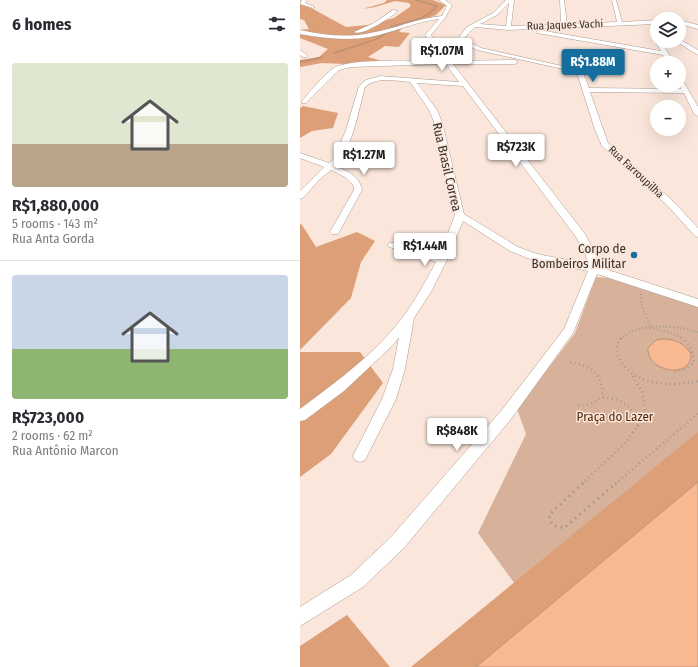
<!DOCTYPE html>
<meta charset="utf-8">
<style>
body{margin:0;font-family:"Fira Sans Condensed",sans-serif;background:#f7f7f7;color:#2b2b33;height:100vh;display:flex;flex-direction:column;font-size:15px;white-space:nowrap}
*{box-sizing:border-box;margin:0}
p{font-size:13px;color:#7c7c81}
.icon{flex:none;width:22px;height:22px;fill:none;stroke:currentColor;stroke-width:2;stroke-linecap:round;stroke-linejoin:round}
.map{position:relative;flex:1;overflow:hidden}
.panel{display:flex;flex-direction:column;background:#fff;width:300px}
.panel>*{flex:none}
.fabs{position:absolute;left:350px;top:12px;display:grid;gap:8px}
.fabs a{display:grid;place-items:center;width:36px;height:36px;border-radius:50%;background:#fff;box-shadow:0 4px 16px #0002;font-size:20px}
.price{position:absolute;translate:-50% -34px;padding:0 9px;border-radius:4px;background:#fff;color:#222;font-size:13px;line-height:26px;filter:drop-shadow(0 1px 2px #0008)}
.price::after{content:'';position:absolute;left:50%;top:24px;width:12px;height:9px;margin-left:-6px;background:inherit;clip-path:polygon(0 0,100% 0,50% 100%)}
.price.selected{background:#166e9e;color:#fff}
ul{padding:0;list-style:none}
li{display:grid;align-content:center;gap:8px;height:212px;padding:0 12px}
li+li{border-top:1px solid #e1e1e2}
li span{display:grid;place-items:center;height:124px;border-radius:4px;color:#555}
li>.icon{margin-inline-start:auto}
span .icon{width:72px;height:72px;fill:#fffc;stroke-width:1}
li b{font-size:17px}
h2{display:flex;justify-content:space-between;align-items:center;height:48px;padding:0 12px;font-size:17px}
main{display:flex;flex:1;min-height:0}
.map>svg:first-child{display:block}
.green{fill:#d7b19a}
.forest{fill:#dc9f78}
.water{fill:#f8b992;stroke:#be9073}
.lines{fill:none;stroke-linecap:round;stroke-linejoin:round}
.stream-far1{stroke:#be9073;stroke-width:1.5}
.stream{stroke:#be9073;stroke-width:2}
.minor-casing{stroke:#ad9a8f;stroke-width:1}
.path-far2{stroke:#a5978e;stroke-width:2;stroke-dasharray:1 2.5;stroke-linecap:butt}
.path-far1{stroke:#a5978e;stroke-width:2.5;stroke-dasharray:1 3.5;stroke-linecap:butt}
.path{stroke:#a5978e;stroke-width:3;stroke-dasharray:1.5 4.5;stroke-linecap:butt}
.minor{fill:#fff;fill-rule:evenodd}
.poi-dot{fill:#166e9e;stroke:#fae6da;stroke-width:1.5}
.labels{text-anchor:middle;dominant-baseline:central;stroke-width:3;stroke-linejoin:round;paint-order:stroke}
.far-street-label{font-size:11px;fill:#37302b;stroke:#fae6da}
.street-label{font-size:13px;fill:#37302b;stroke:#fae6da}
.poi-label{font-size:13px;fill:#37302b;stroke:#fae6da;text-anchor:end}
.park-label{font-size:13px;fill:#532b0e;stroke:#fae6da}
</style>
<main>
<section class="panel">
<h2>6 homes<svg class="icon" aria-label="filters" viewBox="0 0 24 24"><path d="M4 7h16M4 17h16"/><circle cx="9" cy="7" r="2"/><circle cx="15" cy="17" r="2"/></svg></h2>
<ul>
<li><span style="background:linear-gradient(#dfe7d0 65%,#b9a48a 0)"><svg class="icon" aria-label="home" viewBox="0 0 24 24"><path d="M3 11l9-7 9 7M6 9v11h12V9"/></svg></span><div><b>R$1,880,000</b><p>5 rooms · 143 m²</p><p>Rua Anta Gorda</p></div></li>
<li><span style="background:linear-gradient(#c9d6e8 60%,#8fb573 0)"><svg class="icon" aria-label="home" viewBox="0 0 24 24"><path d="M3 11l9-7 9 7M6 9v11h12V9"/></svg></span><div><b>R$723,000</b><p>2 rooms · 62 m²</p><p>Rua Antônio Marcon</p></div></li>
</ul>
</section>
<div class="map">
<svg width="398" height="667" viewBox="0 0 398 667">
<rect width="100%" height="100%" fill="#fae6da"/>
<path class="green" d="M296 277 308 278 398 307V453L230 605 178 533 226 434 217 409 275 333Z"/>
<path class="forest" d="M87 0H133L146 5 136 15 102 28 99 32 110 33 99 47 85 46 68 57 82 61 46 64 22 63 0 67V60L19 57 28 49 0 38V30L9 29 4 20 0 19V4L13 9 46 27 68 25 94 18 111 6 109 3 95 1 75 7 62 9 84 3Z
M3 106 38 113 33 128 12 131 0 138V108Z
M0 224 2 225 16 247 57 232 75 241 61 262 51 298 0 350Z
M0 352H60L83 383 31 454 0 477Z
M398 432V482L176 667H111Z
M47 615 90 667H0V646Z"/>
<path class="water" d="M362 339C375 339 385 343 391 354 392 380 346 372 348 348L356 340Z
M398 482V667H176Z"/>
<g class="lines">
<path class="stream-far1" d="M90 27C105 22 127 20 137 6L116 0
M34 53 74 40 91 31
M15 59 22 57"/>
<path class="stream" d="M0 62 20 58"/>
<g class="minor-casing">
<path id="minor" d="M2 0H7L5 3 15 7 13 8 0 4Z
M139 0H145L152 5 145 18 131 35 150 61 215 60 218 62 215 64H153L285 234 295 253 299 267 398 299V307L297 274 273 333 211 419 103 549 63 587 0 626V607L51 575 91 537 201 411 264 329 288 271 230 259 210 251 163 221 147 260 131 292 114 318 105 369 96 399 65 460 60 462 55 460 53 456 82 399 93 369 99 337 94 344 44 391 5 420 0 421V409C29 387 60 365 85 338 107 316 122 288 136 262L89 247 88 245 89 243H97L139 256 155 215 134 122 129 110 110 82C95 81 78 76 65 87 59 108 52 151 35 166 47 171 60 176 62 190L38 234H32L30 232 54 190 53 185 45 177 31 170 19 180 3 198 0 199V191L24 167 0 158V153L29 163 34 158 46 130 59 86 66 80 80 76 159 82 146 64 51 67 39 70 6 103H2V101C12 90 22 76 34 68 49 58 122 61 143 61L125 35 139 19C115 22 94 32 70 37 47 41 23 38 0 34V30C23 35 47 38 70 33 95 29 117 18 142 16L147 6ZM117 83 163 86 276 237 285 253 288 264 237 254 218 247 164 214 142 122 137 110Z
M206 0H214L211 26 261 24 260 0H264L267 24 317 22 312 0H316L322 22 357 20V24L208 30 175 27 165 37 167 41 181 48 276 69 284 75 289 88 381 89 379 84V76L381 77 398 107V116L394 114 384 93 290 92 308 143 373 201 398 228V237L395 236 367 205 302 146 295 130 278 76 272 71 177 50 163 43 159 37 167 27 193 13ZM209 3 206 26 180 24 197 15Z
M93 10 98 11C91 17 62 37 54 32L74 23Z
M379 20 398 25V29L379 24Z
M239 30 361 51 355 41 357 40V41H361L374 63H368L363 55 237 33V31Z
M379 39 398 50V55L377 42 376 41H379Z
M0 50 7 55V57H3L0 55Z"/>
</g>
<path class="path-far2" d="M341 294 342 306 351 328 374 334 383 339
M320 339C339 322 375 325 398 332"/>
<path class="path-far1" d="M321 338C315 347 316 352 321 361 335 386 373 387 398 381
M270 362C291 365 304 375 302 397
M375 371 385 369 394 363C393 352 391 345 382 338
M278 406 291 404 302 397C321 399 336 406 338 427
M282 484 326 442 346 414 342 391 331 374
M315 484 398 414"/>
<path class="path" d="M283 483 249 515 252 525 264 528 316 483"/>
<use href="#minor" class="minor"/>
</g>
<circle class="poi-dot" cx="334" cy="255" r="4"/>
<g class="labels">
<g class="far-street-label">
<text transform="translate(265 25) rotate(-2)">Rua Jaques Vachi</text>
<text transform="translate(336 172) rotate(43)">Rua Farroupilha</text>
</g>
<g class="street-label">
<text transform="translate(147 167) rotate(77)">Rua Brasil Correa</text>
</g>
<g class="poi-label">
<text x="326" y="248">Corpo de<tspan x="326" dy="15">Bombeiros Militar</tspan></text>
</g>
<g class="park-label">
<text x="315" y="416">Praça do Lazer</text>
</g>
</g>
</svg>
<div class="fabs">
<a><svg class="icon" aria-label="layers" viewBox="0 0 24 24"><path d="M12 4l9 5-9 5-9-5zM3 14l9 5 9-5"/></svg></a>
<a>+</a>
<a>−</a>
</div>
<b class="price" style="left:142px;top:72px">R$1.07M</b>
<b class="price selected" style="left:293px;top:83px">R$1.88M</b>
<b class="price" style="left:216px;top:168px">R$723K</b>
<b class="price" style="left:64px;top:176px">R$1.27M</b>
<b class="price" style="left:125px;top:267px">R$1.44M</b>
<b class="price" style="left:157px;top:452px">R$848K</b>
</div>
</main>
